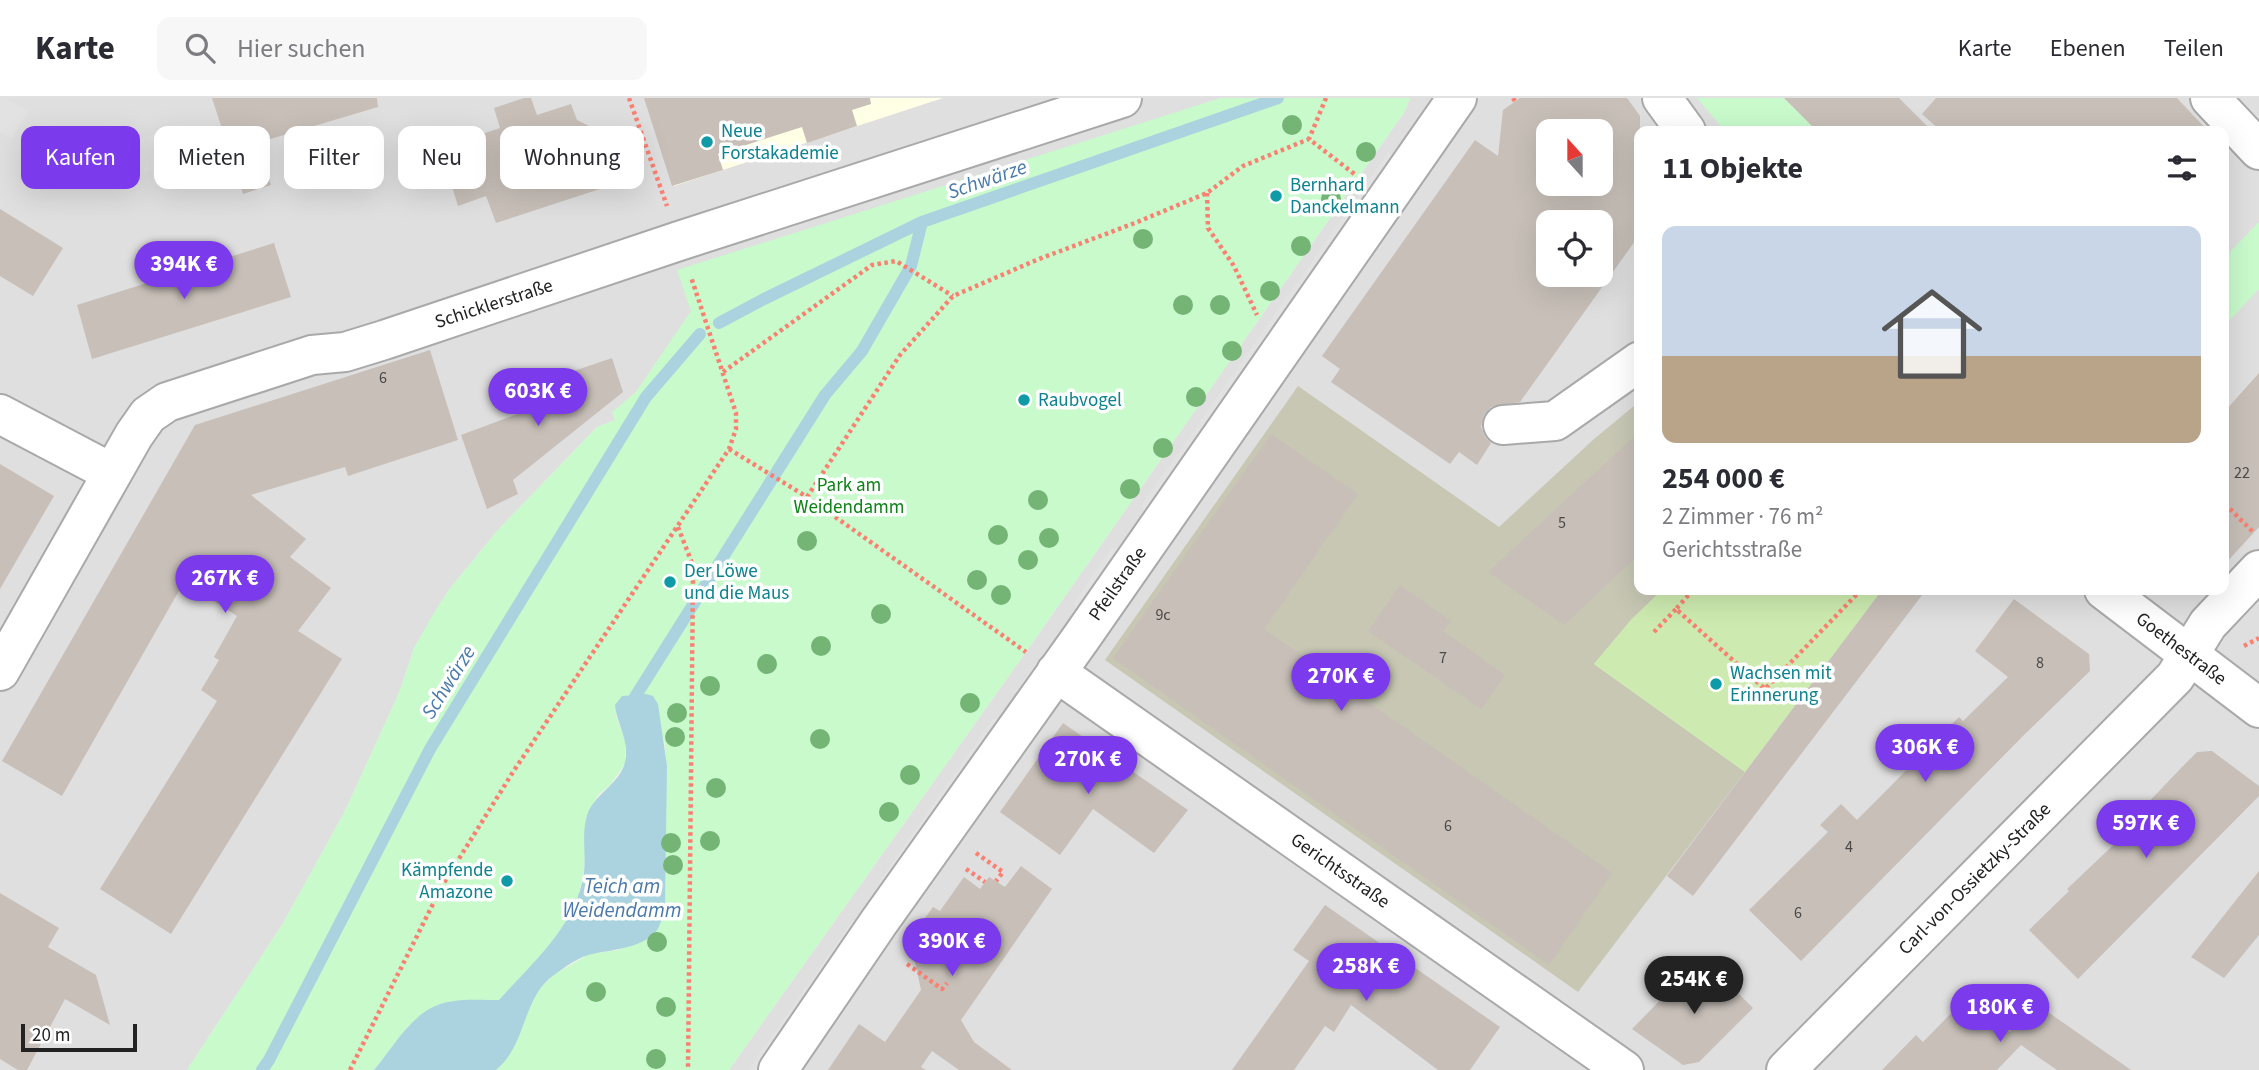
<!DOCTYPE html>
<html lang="de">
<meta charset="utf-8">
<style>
body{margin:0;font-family:"Source Sans 3",sans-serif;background:#f7f7f7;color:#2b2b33;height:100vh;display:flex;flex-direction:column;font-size:26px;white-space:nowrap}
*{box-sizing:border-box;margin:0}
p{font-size:23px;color:#7c7c81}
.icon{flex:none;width:38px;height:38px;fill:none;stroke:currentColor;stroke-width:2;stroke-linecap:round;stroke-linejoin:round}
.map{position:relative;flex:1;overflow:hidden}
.panel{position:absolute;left:1634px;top:28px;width:595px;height:469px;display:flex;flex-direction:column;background:#fff;border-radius:14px;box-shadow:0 7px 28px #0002}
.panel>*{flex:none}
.banner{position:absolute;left:21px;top:28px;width:665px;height:63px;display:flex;gap:14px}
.needle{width:46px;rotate:339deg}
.buttons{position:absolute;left:1536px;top:21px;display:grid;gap:14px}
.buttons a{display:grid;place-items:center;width:77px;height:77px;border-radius:14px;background:#fff;box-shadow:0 7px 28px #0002;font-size:35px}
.scale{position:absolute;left:21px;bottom:18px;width:116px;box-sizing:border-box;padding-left:7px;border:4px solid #222;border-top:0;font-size:19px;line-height:24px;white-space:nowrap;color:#222;-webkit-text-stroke:5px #fff;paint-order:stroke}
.price{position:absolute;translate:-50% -60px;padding:0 16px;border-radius:24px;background:#7c3aed;color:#fff;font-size:23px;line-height:46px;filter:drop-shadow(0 2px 4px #0008)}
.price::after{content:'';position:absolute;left:50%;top:42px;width:21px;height:16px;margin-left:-10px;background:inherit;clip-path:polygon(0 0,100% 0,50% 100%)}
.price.active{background:#222;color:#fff}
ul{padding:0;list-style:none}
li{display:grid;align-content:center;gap:14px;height:371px;padding:0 28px}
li+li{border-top:2px solid #e1e1e2}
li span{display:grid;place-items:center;height:217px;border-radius:14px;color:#555}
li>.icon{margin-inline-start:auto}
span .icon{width:126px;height:126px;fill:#fffc;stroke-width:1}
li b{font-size:30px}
h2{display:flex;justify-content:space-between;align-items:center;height:84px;padding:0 28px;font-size:30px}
.pill{padding:0 24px;border-radius:14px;background:#fff;box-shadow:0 7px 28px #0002;font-size:24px;line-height:63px}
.pill.active{background:#7c3aed;color:#fff}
header{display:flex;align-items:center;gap:42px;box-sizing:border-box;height:98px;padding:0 35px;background:#fff;border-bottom:2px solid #e1e1e2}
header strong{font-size:33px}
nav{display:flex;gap:38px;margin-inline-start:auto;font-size:24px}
.search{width:490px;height:63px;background:#f7f7f7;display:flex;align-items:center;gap:18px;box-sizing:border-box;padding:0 24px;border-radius:14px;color:#7c7c81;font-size:26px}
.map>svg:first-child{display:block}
.residential{fill:#e0dfdf;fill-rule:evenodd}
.education{fill:#ffffe5}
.construction{fill:#c7c7b4}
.grass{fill:#cdebb0}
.park{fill:#c8facc}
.parking{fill:#e2e2e2}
.water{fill:#aad3df}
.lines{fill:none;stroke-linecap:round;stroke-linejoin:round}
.stream{stroke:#aad3df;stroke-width:12}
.building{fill:#c7bfb8;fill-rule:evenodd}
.minor-casing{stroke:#a9a9a9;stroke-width:42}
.path{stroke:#fa8072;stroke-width:4.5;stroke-dasharray:3.5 3.5;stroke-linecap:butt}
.minor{stroke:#fff;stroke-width:38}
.tree{fill:#74b475}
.culture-dot{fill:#0f9aa8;stroke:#fff;stroke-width:2.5}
.labels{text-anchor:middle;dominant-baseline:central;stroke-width:7;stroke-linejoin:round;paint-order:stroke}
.number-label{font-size:16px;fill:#4b4948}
.culture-label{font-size:19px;fill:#0d838f;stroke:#fff;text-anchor:start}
.street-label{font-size:19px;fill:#222;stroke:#fff}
.park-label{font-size:19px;fill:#0c8416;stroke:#fff}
.water-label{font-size:21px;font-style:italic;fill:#4a7aab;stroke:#fff}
</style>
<header>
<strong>Karte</strong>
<div class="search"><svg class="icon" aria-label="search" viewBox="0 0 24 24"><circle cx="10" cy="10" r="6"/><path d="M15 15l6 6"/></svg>Hier suchen</div>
<nav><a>Karte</a><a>Ebenen</a><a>Teilen</a></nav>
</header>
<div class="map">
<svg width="2259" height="972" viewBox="0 0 2259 972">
<rect width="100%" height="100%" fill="#f2efe9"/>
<path class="residential" d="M0 0H1221L1182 13 692 213 636 294 613 314 615 322 597 329 498 432 448 493 414 550 399 595 345 713 282 827 187 972H0Z
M1410 0H2259V972H729L1033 544 1405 13ZM1549 33H1601V86H1549ZM1640 33H2224V492H1640ZM1549 124H1601V177H1549Z"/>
<path class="education" d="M646 0H943L674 88Z"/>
<path class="construction" d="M1298 288 1499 429 1594 341 1640 303V492H1662L1631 522 1594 566 1745 674 1578 894 1105 562Z"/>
<path class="grass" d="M1662 492H1882L1745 674 1594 566 1631 522Z"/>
<path class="park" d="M1221 0H1410L1405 13 1033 544 729 972H496L501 968 536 895 552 878 589 856 619 852 654 836 661 823 667 668 664 642 646 596 622 598 616 618 625 642V666L610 687 598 697 586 719 584 773 576 808 547 851 499 902H464L409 927 374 972H187L282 827 345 713 399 595 414 550 431 520 448 493 498 432 597 329 615 322 612 314 636 294 691 213 677 172Z
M1697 0H1784L1817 33H1725Z
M2259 124V191L2224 228V160Z"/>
<path class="parking" d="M0 0H5L28 13 12 41 0 34Z
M183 27 194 58 116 84 105 52Z
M1388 54 1399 62 1146 424 1142 407Z
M1131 446 1078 521 1074 504 1111 451Z
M1011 618 884 799 880 782 993 621Z
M871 819 764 972H748L852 823Z"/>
<path class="water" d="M646 596 653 598 658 606 667 668 665 806C663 816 661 829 654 836 639 850 611 852 592 856 580 858 565 869 554 877 522 899 527 947 496 972H374C391 952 406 925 429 911 449 899 478 902 499 902 533 864 576 828 584 775 586 757 582 739 586 721 591 697 620 687 625 664 630 643 617 627 615 607L622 598Z"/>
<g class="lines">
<path class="stream" d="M719 225 764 201 922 124 1278 0
M639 614 635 599 825 297 862 253 911 168 922 124
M262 972 269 962 430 651 646 299 700 236"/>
</g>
<path class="building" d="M212 0H377L378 9 257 45 271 87 243 96Z
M524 0H531L537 17 571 6 577 22 613 40 594 75 600 91 496 125 486 98 458 108 448 76 476 68 467 41 500 30 494 10Z
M644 0H870L871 6 852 12 857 28 807 45 802 29 718 56 723 72 672 88Z
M1520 0H1627L1640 18V136L1520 304 1491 309 1484 317 1481 329 1485 339 1491 345 1477 367 1459 354 1450 366 1331 284 1340 271 1322 258 1475 42 1498 58 1503 12ZM1549 33H1601V86H1549ZM1549 124H1601V177H1549Z
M1784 0H1899L1932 33H1817Z
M1936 0H2177L2208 33H1941L1922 16Z
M0 111 63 150 33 198 0 178Z
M274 145 291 199 92 261 77 207Z
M430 252 458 342 348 378 345 369 251 397 306 441 290 459 331 490 298 533 342 561 171 836 100 791 217 603 201 592 219 562 214 559 237 518 184 484 62 698 2 663 195 327Z
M612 260 623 294 513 382 518 396 487 411 461 337 542 307 536 286Z
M2259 275V429L2224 467V314Z
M1640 333V455L1564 527 1488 474Z
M1271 336 1358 396 1264 531 1612 775 1549 867 1113 560Z
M0 366 54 398 0 491Z
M1400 487 1451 523 1443 533 1505 577 1481 611 1368 533Z
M1882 492H1926L1693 798 1667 778Z
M2014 501 2089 556 2090 573 2024 637 1801 863 1749 812 1828 734 1820 727 1841 706 1857 722 1959 619 1963 623 2008 579 1975 553Z
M1063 625 1188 712 1154 755 1093 711 1060 757 1000 714Z
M2212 653 2259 688V698L2078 881 2029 832 2069 793 2067 791 2125 736 2122 732 2182 669 2197 654Z
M1021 768 1052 791 961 922 974 944 1012 972H959L932 953 921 969 926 972H828L859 926 885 944 921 892 910 841 933 809 940 813 964 779 980 791 989 779 1005 789Z
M2259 773V837L2224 880 2191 859Z
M0 795 59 830 48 849 96 877 110 927 65 901 27 972H18L0 961Z
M1325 807 1500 929 1470 972H1438L1351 907 1334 934 1325 928 1294 972H1232L1309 863 1293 852Z
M1705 862 1753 910 1699 964 1683 967 1632 931 1677 885 1680 887Z
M1969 897 2010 934 2035 905 2131 972H2057L2021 947 1997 972H1882L1916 937 1923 944Z"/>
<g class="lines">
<g class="minor-casing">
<path id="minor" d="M1662 0 1686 33
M2210 0 2259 52
M0 316 112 375
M1503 327 1555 323 1640 263
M2104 492 2259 610
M0 573 134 337 148 317 167 304 312 257 345 254 384 242 679 143 1122 0
M1056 574 1624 972
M778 972 879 824 1081 540 1457 0
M1786 972 2175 579 2208 526 2259 472"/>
</g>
<path class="path" d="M629 0 667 108
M1326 0 1309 41 1357 78
M1513 0 1515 3
M1207 95 1208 130 1234 168 1257 217
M723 274 872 167 896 163 953 198
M729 351 807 399 1026 554
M807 399 900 257 953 198 1039 161 1135 125 1207 95 1243 68 1309 41
M2225 406 2253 434
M678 429 692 465 693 479 688 972
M1693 492 1676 511 1765 591 1861 492
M1654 534 1676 511
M2244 548 2259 540
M976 755 1003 774 996 783
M966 771 985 784
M907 866 942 891 947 885
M350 972 442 788 513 674 729 351 736 331V315L691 179"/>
<use href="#minor" class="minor"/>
</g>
<g class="tree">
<circle cx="1292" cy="27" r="10"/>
<circle cx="1366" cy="54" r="10"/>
<circle cx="1331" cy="101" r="10"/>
<circle cx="1143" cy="141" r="10"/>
<circle cx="1301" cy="148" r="10"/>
<circle cx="1270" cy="193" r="10"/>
<circle cx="1183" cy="207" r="10"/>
<circle cx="1220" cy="207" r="10"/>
<circle cx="1232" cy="253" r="10"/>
<circle cx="1196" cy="299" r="10"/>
<circle cx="1163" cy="350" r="10"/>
<circle cx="1130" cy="391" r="10"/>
<circle cx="1038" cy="402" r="10"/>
<circle cx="998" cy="437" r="10"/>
<circle cx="1049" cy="440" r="10"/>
<circle cx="807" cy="443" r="10"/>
<circle cx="1028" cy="462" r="10"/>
<circle cx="977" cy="482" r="10"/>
<circle cx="1001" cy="497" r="10"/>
<circle cx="881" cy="516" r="10"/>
<circle cx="821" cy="548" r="10"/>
<circle cx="767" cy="566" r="10"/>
<circle cx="710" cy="588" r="10"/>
<circle cx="970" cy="605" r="10"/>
<circle cx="677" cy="615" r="10"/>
<circle cx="675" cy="639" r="10"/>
<circle cx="820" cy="641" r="10"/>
<circle cx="910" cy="677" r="10"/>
<circle cx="716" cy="690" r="10"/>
<circle cx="889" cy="714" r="10"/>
<circle cx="710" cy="743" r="10"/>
<circle cx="671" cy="745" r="10"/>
<circle cx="673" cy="767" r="10"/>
<circle cx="657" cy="844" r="10"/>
<circle cx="596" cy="894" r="10"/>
<circle cx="666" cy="909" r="10"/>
<circle cx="656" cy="961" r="10"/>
</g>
<g class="culture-dot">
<circle cx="707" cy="44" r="7"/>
<circle cx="1276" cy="98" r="7"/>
<circle cx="1024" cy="302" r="7"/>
<circle cx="670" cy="484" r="7"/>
<circle cx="1716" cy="586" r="7"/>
<circle cx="507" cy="783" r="7"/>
</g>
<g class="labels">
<g class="number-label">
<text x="383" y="280">6</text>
<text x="2242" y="375">22</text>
<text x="1562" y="425">5</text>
<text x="1163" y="517">9c</text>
<text x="1443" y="560">7</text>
<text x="2040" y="565">8</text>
<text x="1448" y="728">6</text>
<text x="1849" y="749">4</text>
<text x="1798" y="815">6</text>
</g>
<g class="culture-label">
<text x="721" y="33">Neue<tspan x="721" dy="22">Forstakademie</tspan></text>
<text x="1290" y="87">Bernhard<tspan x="1290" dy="22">Danckelmann</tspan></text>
<text x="1038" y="302">Raubvogel</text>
<text x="684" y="473">Der Löwe<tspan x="684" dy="22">und die Maus</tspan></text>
<text x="1730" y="575">Wachsen mit<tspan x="1730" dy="22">Erinnerung</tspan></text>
<text x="493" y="772" text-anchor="end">Kämpfende<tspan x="493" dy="22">Amazone</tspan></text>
</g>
<g class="street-label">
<text transform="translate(494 206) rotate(-18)">Schicklerstraße</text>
<text transform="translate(1118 486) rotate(-55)">Pfeilstraße</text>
<text transform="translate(2181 551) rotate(37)">Goethestraße</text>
<text transform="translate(1340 773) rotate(35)">Gerichtsstraße</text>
<text transform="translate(1975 781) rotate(-45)">Carl-von-Ossietzky-Straße</text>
</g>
<g class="park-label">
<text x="849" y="387">Park am<tspan x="849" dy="22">Weidendamm</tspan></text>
</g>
<g class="water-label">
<text transform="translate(987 81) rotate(-19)">Schwärze</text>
<text transform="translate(448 584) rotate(-58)">Schwärze</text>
<text x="622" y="788">Teich am<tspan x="622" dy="24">Weidendamm</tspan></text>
</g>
</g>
</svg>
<div class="buttons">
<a><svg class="needle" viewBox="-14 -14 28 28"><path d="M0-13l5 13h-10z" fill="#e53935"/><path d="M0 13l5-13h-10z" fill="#7c7c81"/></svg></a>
<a><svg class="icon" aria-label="locate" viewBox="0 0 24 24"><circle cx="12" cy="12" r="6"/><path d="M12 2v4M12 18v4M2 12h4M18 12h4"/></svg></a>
</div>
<div class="scale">20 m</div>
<b class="price" style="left:184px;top:203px">394K €</b>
<b class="price" style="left:538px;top:330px">603K €</b>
<b class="price" style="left:225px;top:517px">267K €</b>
<b class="price" style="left:1341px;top:615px">270K €</b>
<b class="price" style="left:1925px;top:686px">306K €</b>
<b class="price" style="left:1088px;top:698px">270K €</b>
<b class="price" style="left:2146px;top:762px">597K €</b>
<b class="price" style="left:952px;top:880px">390K €</b>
<b class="price" style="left:1366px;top:905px">258K €</b>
<b class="price active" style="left:1694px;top:918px">254K €</b>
<b class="price" style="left:2000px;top:946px">180K €</b>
<div class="banner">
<a class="pill active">Kaufen</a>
<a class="pill">Mieten</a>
<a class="pill">Filter</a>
<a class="pill">Neu</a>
<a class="pill">Wohnung</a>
</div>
<section class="panel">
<h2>11 Objekte<svg class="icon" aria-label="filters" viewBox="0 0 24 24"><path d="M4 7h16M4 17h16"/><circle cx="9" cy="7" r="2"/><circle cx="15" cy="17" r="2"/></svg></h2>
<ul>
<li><span style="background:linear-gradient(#c9d6e8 60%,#b9a48a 0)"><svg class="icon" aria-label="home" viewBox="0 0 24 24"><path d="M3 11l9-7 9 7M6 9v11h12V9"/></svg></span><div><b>254 000 €</b><p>2 Zimmer · 76 m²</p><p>Gerichtsstraße</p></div></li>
</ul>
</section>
</div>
